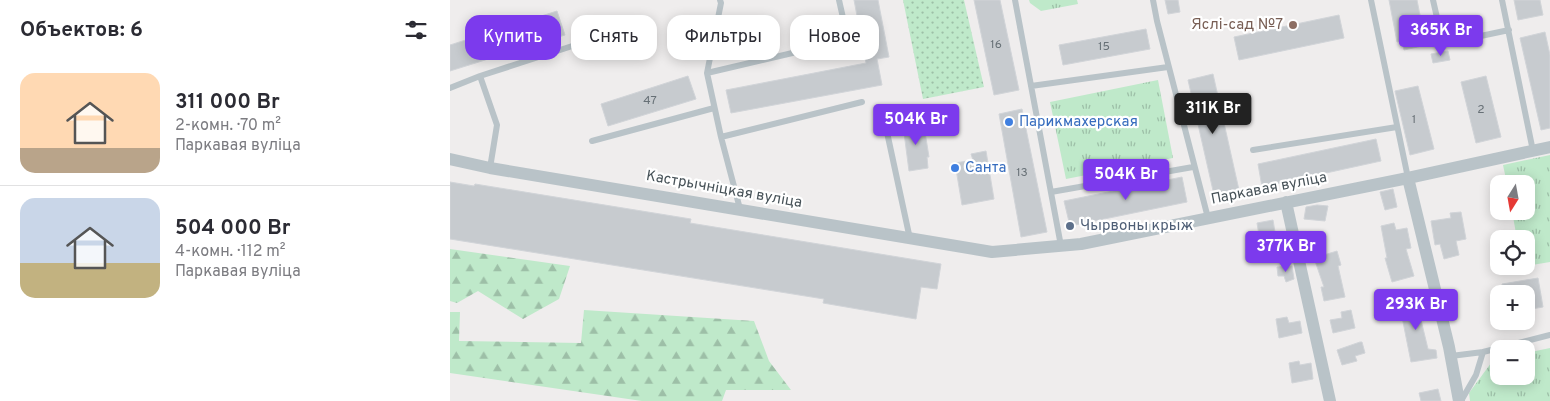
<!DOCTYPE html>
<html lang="ru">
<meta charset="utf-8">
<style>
body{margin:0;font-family:Overpass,sans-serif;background:#f2f2f3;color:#2b2b33;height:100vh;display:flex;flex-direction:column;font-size:19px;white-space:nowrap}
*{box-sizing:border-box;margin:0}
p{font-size:16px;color:#7c7c81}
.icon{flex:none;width:28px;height:28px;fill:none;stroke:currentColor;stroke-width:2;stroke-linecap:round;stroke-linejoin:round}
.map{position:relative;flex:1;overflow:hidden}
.details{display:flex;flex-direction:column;background:#fff;width:450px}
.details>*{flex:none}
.guide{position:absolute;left:15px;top:15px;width:475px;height:45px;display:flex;gap:10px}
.needle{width:32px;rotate:191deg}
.buttons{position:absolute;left:1040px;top:175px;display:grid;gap:10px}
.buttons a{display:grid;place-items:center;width:45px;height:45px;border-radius:10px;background:#fff;box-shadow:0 2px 12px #0003;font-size:25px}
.price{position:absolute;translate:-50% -42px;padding:0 11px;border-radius:5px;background:#7c3aed;color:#fff;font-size:16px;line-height:32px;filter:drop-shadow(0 1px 2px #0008)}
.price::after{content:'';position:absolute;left:50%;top:30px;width:15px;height:11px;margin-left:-8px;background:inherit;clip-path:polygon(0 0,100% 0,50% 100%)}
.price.active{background:#222;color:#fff}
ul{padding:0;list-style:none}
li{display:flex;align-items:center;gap:15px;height:125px;padding:0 20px}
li+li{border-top:1px solid #e1e1e2}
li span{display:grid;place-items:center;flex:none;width:140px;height:100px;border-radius:15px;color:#555}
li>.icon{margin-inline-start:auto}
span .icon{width:60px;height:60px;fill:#fffc;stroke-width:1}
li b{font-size:21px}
h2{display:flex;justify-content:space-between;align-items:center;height:60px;padding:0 20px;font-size:21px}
.tag{padding:0 18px;border-radius:15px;background:#fff;box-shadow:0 2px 12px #0003;font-size:18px;line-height:45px}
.tag.active{background:#7c3aed;color:#fff}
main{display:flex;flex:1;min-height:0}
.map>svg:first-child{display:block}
.grass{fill:url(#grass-tufts)}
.forest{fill:url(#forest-firs)}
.garden{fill:url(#garden-dots)}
.building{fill:#c7cbcf;stroke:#d1d4d8}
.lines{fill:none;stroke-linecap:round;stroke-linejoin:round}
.lane{stroke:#b9c3c8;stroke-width:6}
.street{stroke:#b9c3c8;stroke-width:12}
.education-dot{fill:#8d6e63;stroke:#fff;stroke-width:2}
.shop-dot{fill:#3f7fe0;stroke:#fff;stroke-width:2}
.service-dot{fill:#5c6f8a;stroke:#fff;stroke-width:2}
.labels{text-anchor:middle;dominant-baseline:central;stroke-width:4.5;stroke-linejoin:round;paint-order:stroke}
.number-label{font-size:12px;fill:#677076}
.education-label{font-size:15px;fill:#785e54;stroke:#fff;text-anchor:end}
.shop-label{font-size:15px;fill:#366cbe;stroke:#fff;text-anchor:start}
.street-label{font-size:15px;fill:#475258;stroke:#fff}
.service-label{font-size:15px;fill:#4e5e75;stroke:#fff;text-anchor:start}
</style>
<main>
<section class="details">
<h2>Объектов: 6<svg class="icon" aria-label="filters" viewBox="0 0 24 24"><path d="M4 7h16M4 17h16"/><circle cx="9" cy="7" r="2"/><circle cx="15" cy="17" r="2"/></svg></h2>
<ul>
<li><span style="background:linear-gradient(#ffd9b3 75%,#b9a48a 0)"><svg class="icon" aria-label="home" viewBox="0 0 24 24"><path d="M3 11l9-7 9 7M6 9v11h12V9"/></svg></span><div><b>311 000 Br</b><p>2-комн. · 70 m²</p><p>Паркавая вуліца</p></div></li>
<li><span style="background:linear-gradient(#c9d6e8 65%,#c2b280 0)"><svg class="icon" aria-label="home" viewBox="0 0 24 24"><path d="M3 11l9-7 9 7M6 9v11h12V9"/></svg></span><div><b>504 000 Br</b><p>4-комн. · 112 m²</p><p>Паркавая вуліца</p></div></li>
</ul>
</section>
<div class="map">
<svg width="1100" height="401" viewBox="0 0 1100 401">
<defs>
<pattern id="grass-tufts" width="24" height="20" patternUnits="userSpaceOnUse" patternTransform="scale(1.25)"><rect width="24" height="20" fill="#bfe9ca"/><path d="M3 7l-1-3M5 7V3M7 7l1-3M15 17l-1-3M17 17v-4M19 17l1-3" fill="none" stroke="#9dbfa7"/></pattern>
<pattern id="forest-firs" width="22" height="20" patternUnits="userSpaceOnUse" patternTransform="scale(1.25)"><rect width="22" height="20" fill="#bfe9ca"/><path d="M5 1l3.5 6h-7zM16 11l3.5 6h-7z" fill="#9dbfa7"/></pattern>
<pattern id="garden-dots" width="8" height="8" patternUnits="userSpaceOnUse" patternTransform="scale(1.25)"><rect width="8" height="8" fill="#bfe9ca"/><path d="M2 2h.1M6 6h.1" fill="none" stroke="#9dbfa7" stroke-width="1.8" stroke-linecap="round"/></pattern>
</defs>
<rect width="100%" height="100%" fill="#efeded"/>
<path class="grass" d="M579 0H627L628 4 591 11 580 3Z
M708 80 723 158 616 179 600 102Z
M1100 155V262L1076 266V239H1067L1062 211H1076V184H1057L1053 165Z
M1100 348V401H1020L1019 393 1044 359 1049 358V376H1076V353Z"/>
<path class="forest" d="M0 249 120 266 109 299 73 319 28 291 7 303 0 301Z
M134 310 304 321 319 361 341 390H276L272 401H192L0 373V312H10L9 341 131 343Z"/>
<path class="garden" d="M453 0H514L534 87 473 99Z"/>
<path class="building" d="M404 0H428L439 57 427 59 432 85 281 113 276 90 416 63Z
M524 0H550L569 90 544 95Z
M715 0H728L730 12 718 14Z
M939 0H967L976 45 954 50 952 41 947 42Z
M1064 0H1090L1093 15 1068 20Z
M107 11 115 35 0 71V45Z
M889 15 894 38 789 60 784 37Z
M696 29 700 49 613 65 609 45Z
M1095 32 1100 55V128L1091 130 1070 38Z
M998 51 1000 60 983 63 981 54Z
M763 74 789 190 764 195 738 80Z
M238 76 246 99 158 126 151 104Z
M1036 76 1051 137 1026 143 1011 82Z
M968 86 984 149 960 155 945 91Z
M572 109 597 232 571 237 549 114Z
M472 122 473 132H475L479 157H477L478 168 459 171 453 125Z
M926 139 931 161 812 187 808 164Z
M536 151 544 199 512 205 505 163 523 160 521 154Z
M732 177 737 202 620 226 614 201Z
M0 182 24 186 25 184 241 219 240 223 491 264 487 289 471 287 466 319 373 303 374 299 0 239Z
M943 189 947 207 935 210 930 192Z
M867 205 878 206 875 221 854 219 856 207Z
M1011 212 1016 239 1006 241 1009 255 994 259 990 244 985 245 981 221 1001 218 1000 213Z
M823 220 825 232 809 235 807 223Z
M944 223 946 230 957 228 961 248 956 249 964 276 942 282 935 258H937L931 226Z
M887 251 891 265 888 266 895 297 874 301 871 287H874L864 258Z
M842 266 844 279 836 282 834 276H828L827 267Z
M1088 278 1093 307 1076 310V294H1054L1052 284Z
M967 298 969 308 976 307 978 319 971 320 978 349 986 350 987 358 961 362 949 302Z
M901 310 905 328 883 333 880 320 892 318 891 312Z
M837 317 839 323 850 321 852 333 829 338 826 319Z
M910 342H912L915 353 905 356 907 361 892 365 887 350Z
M849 361 850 365 861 363 863 379 842 383 839 363Z
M988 389 991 401H971L969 393Z"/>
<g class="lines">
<path class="lane" d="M565 0 611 246
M703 0 707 21 758 218
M921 0 958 178
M983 0 993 44 1059 30
M1052 0 1083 151
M257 73 271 3 270 0
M30 76 150 37
M581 86 718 67
M0 88 30 76 47 125 40 168
M435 123 460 239
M271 137 412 102
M142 141 264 108
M803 150 947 127
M601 192 743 167
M290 209 271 137 257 73 398 40 389 0
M1001 356 1033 352
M1011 401 1026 375 1033 352 1100 335"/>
<path class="street" d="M0 159 40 168 542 252 631 244 958 178 1100 147
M958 178 999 347 1009 401
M836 202 880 401"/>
</g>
<circle class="education-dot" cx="843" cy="25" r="5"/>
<g class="shop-dot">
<circle cx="559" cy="122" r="5"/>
<circle cx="505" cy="168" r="5"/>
</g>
<circle class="service-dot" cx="620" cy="226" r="5"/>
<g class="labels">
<g class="number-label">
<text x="546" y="45">16</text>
<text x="654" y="47">15</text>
<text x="200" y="101">47</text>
<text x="1031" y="110">2</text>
<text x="964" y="120">1</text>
<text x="572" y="173">13</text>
</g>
<g class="education-label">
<text x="833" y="25">Яслі-сад №7</text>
</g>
<g class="shop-label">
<text x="569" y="122">Парикмахерская</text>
<text x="515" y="168">Санта</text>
</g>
<g class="street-label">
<text transform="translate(819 189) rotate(-11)">Паркавая вуліца</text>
<text transform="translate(274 190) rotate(10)">Кастрычніцкая вуліца</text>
</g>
<g class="service-label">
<text x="630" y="226">Чырвоны крыж</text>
</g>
</g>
</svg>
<div class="buttons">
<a><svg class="needle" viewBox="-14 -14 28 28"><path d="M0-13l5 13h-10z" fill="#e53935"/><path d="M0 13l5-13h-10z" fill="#7c7c81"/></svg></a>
<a><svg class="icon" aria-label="locate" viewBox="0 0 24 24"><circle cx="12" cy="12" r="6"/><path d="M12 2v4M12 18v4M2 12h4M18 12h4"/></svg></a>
<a>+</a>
<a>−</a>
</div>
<b class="price" style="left:991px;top:57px">365K Br</b>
<b class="price active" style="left:763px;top:135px">311K Br</b>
<b class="price" style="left:466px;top:146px">504K Br</b>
<b class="price" style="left:676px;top:201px">504K Br</b>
<b class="price" style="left:836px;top:273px">377K Br</b>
<b class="price" style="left:966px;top:331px">293K Br</b>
<div class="guide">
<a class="tag active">Купить</a>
<a class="tag">Снять</a>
<a class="tag">Фильтры</a>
<a class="tag">Новое</a>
</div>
</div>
</main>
